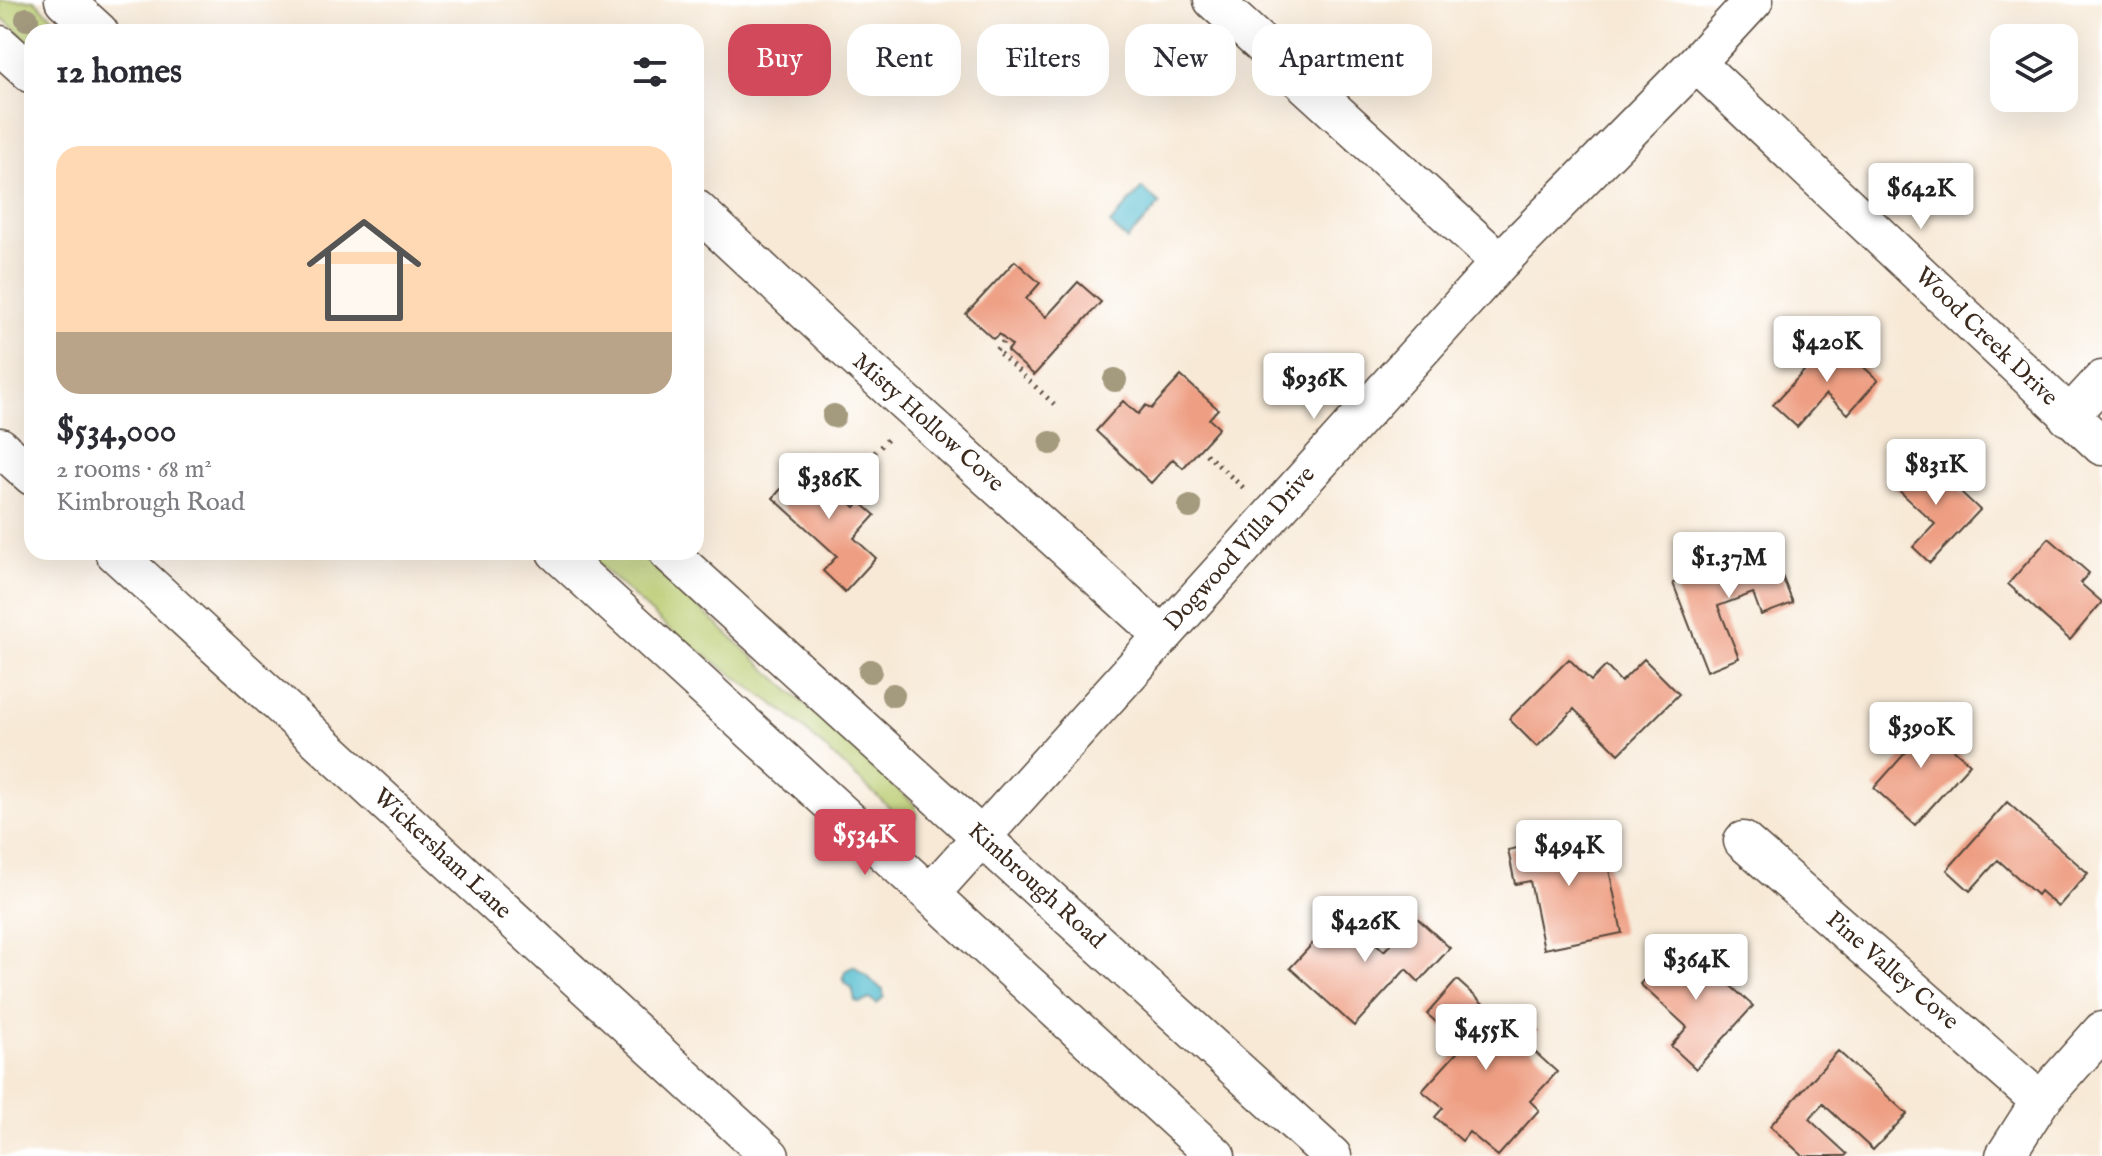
<!DOCTYPE html>
<meta charset="utf-8">
<style>
body{margin:0;font-family:"IM FELL English",serif;background:#f2f2f3;color:#2b2b33;height:100vh;display:flex;flex-direction:column;font-size:30px;white-space:nowrap}
*{box-sizing:border-box;margin:0}
p{font-size:26px;color:#7c7c81}
.icon{flex:none;width:44px;height:44px;fill:none;stroke:currentColor;stroke-width:2;stroke-linecap:round;stroke-linejoin:round}
.map{position:relative;flex:1;overflow:hidden}
.drawer{position:absolute;left:24px;top:24px;width:680px;height:536px;display:flex;flex-direction:column;background:#fff;border-radius:24px;box-shadow:0 8px 32px #0002}
.drawer>*{flex:none}
.banner{position:absolute;left:728px;top:24px;width:760px;height:72px;display:flex;gap:16px}
.fabs{position:absolute;left:1990px;top:24px;display:grid;gap:16px}
.fabs a{display:grid;place-items:center;width:88px;height:88px;border-radius:16px;background:#fff;box-shadow:0 8px 32px #0002;font-size:40px}
.price{position:absolute;translate:-50% -68px;padding:0 18px;border-radius:8px;background:#fff;color:#222;font-size:26px;line-height:52px;filter:drop-shadow(0 2px 4px #0008)}
.price::after{content:'';position:absolute;left:50%;top:48px;width:24px;height:18px;margin-left:-12px;background:inherit;clip-path:polygon(0 0,100% 0,50% 100%)}
.price.current{background:#d1495b;color:#fff}
ul{padding:0;list-style:none}
li{display:grid;align-content:center;gap:16px;height:424px;padding:0 32px}
li+li{border-top:2px solid #e1e1e2}
li span{display:grid;place-items:center;height:248px;border-radius:24px;color:#555}
li>.icon{margin-inline-start:auto}
span .icon{width:144px;height:144px;fill:#fffc;stroke-width:1}
li b{font-size:34px}
h2{display:flex;justify-content:space-between;align-items:center;height:96px;padding:0 32px;font-size:34px}
.pill{padding:0 28px;border-radius:24px;background:#fff;box-shadow:0 8px 32px #0002;font-size:28px;line-height:72px}
.pill.current{background:#d1495b;color:#fff}
.map>svg:first-child{display:block}
.green{fill:#b9cb6f;stroke:#7a7a46;stroke-width:2}
.water{fill:#52bccf;stroke:#467376;stroke-width:2}
.building{fill:#ee9f83}
.lines{fill:none;stroke-linecap:round;stroke-linejoin:round}
.minor-casing{stroke:#57473a;stroke-width:41}
.path{stroke:#57473a;stroke-width:5;stroke-dasharray:2 6;stroke-linecap:butt}
.minor{stroke:#fff;stroke-width:38}
.tree{fill:#a49a7e}
.labels{text-anchor:middle;dominant-baseline:central;stroke-width:7;stroke-linejoin:round;paint-order:stroke}
.street-label{font-size:24px;fill:#3b2a1e;stroke:#fff}
</style>
<div class="map">
<svg width="2102" height="1156" viewBox="0 0 2102 1156">
<rect width="100%" height="100%" fill="#fff"/>
<filter id="ink" filterUnits="userSpaceOnUse"><feTurbulence type="fractalNoise" baseFrequency=".0125" numOctaves="2"/><feDisplacementMap in="SourceGraphic" scale="16" xChannelSelector="R" yChannelSelector="G"/><feConvolveMatrix kernelMatrix="1 2 1 2 8 2 1 2 1" color-interpolation-filters="sRGB"/></filter>
<filter id="wash" filterUnits="userSpaceOnUse"><feTurbulence type="fractalNoise" baseFrequency=".006" numOctaves="4" result="noise"/><feDisplacementMap in="SourceGraphic" scale="32" xChannelSelector="R" yChannelSelector="G"/><feGaussianBlur stdDeviation="1.8" result="paint"/><feColorMatrix in="noise" values="0 0 0 0 0 0 0 0 0 0 0 0 0 0 0 0 0 1.4 0 .05"/><feComposite in="paint" operator="in"/></filter>
<g filter="url(#wash)">
<rect width="100%" height="100%" fill="#f7e9d6"/>
<path class="green" d="M0 0H34L69 32H32V45L0 16Z
M585 552H638L915 805 917 816 911 822 904 821 790 716 670 630Z"/>
<path class="water" d="M1142 188 1160 204 1127 240 1110 224Z
M854 966 883 990 884 997 877 1004 870 999 860 1003 855 1001C854 997 854 994 853 991 848 982 840 984 845 971Z"/>
<g id="blocks">
<path class="building" d="M1015 261 1040 283 1026 299 1046 317 1078 282 1101 302 1034 375 1007 351 1012 346 999 334 993 339 966 314Z
M1833 339 1878 380 1848 414 1826 394 1797 427 1773 405Z
M1181 376 1218 409 1209 419 1219 428 1183 468 1173 459 1151 483 1096 431 1123 401 1138 414 1146 405 1151 409Z
M1923 456 1980 510 1930 563 1913 547 1935 524 1895 487Z
M809 457 824 470 820 475 855 507 860 502 875 515 854 538 876 558 845 592 823 571 837 556 773 498Z
M2049 538 2089 573 2080 583 2102 602 2070 640 2008 584Z
M1769 544 1793 603 1761 615 1753 593 1718 606 1739 658 1707 671 1673 583Z
M1569 659 1591 681 1606 666 1621 682 1644 659 1679 694 1619 754 1574 709 1537 747 1509 719Z
M1907 707 1970 764 1915 825 1874 788 1915 742 1894 722Z
M2007 802 2088 873 2058 907 2040 891 2037 895 1998 860 1970 891 1947 870Z
M1601 830 1622 933 1544 949 1530 881 1515 884 1508 850Z
M1342 912 1384 951 1416 917 1450 948 1419 982 1406 969 1354 1026 1290 968Z
M1680 940 1753 1006 1696 1069 1671 1046 1687 1027 1640 984Z
M1457 980 1510 1028 1522 1016 1538 1030 1526 1044 1557 1072 1530 1101 1539 1110 1498 1156 1469 1132 1462 1141 1435 1117 1443 1108 1422 1091 1463 1046 1427 1014Z
M1838 1051 1907 1114 1873 1150 1823 1104 1809 1119 1847 1154 1845 1156H1803L1770 1126Z"/>
</g>
</g>
<g filter="url(#ink)">
<use href="#blocks" fill-opacity="0" stroke="#57473a" stroke-width="2"/>
<g class="lines">
<g class="minor-casing">
<path id="minor" d="M64 0 99 32
M1213 0 1500 262
M0 45 32 74
M1696 63 2102 446
M696 209 844 347 1162 635
M2068 417 2102 380
M0 447 32 476
M114 552 770 1156
M556 552 1216 1156
M668 552 1332 1156
M1743 841 2040 1101
M930 894 1500 262 1696 63 1754 0
M2005 1156 2040 1101 2102 1031"/>
</g>
<path class="path" d="M1003 342 996 350 1054 404
M1206 454 1247 491
M841 487 891 436"/>
<use href="#minor" class="minor"/>
</g>
<g class="tree">
<circle cx="27" cy="19" r="12"/>
<circle cx="1115" cy="380" r="12"/>
<circle cx="834" cy="416" r="12"/>
<circle cx="1051" cy="443" r="12"/>
<circle cx="1190" cy="507" r="12"/>
<circle cx="870" cy="671" r="12"/>
<circle cx="893" cy="695" r="12"/>
</g>
</g>
<g class="labels">
<g class="street-label">
<text transform="translate(1986 337) rotate(44)">Wood Creek Drive</text>
<text transform="translate(928 423) rotate(42)">Misty Hollow Cove</text>
<text transform="translate(1240 549) rotate(-48)">Dogwood Villa Drive</text>
<text transform="translate(442 854) rotate(43)">Wickersham Lane</text>
<text transform="translate(1036 886) rotate(42)">Kimbrough Road</text>
<text transform="translate(1892 971) rotate(41)">Pine Valley Cove</text>
</g>
</g>
</svg>
<div class="fabs">
<a><svg class="icon" aria-label="layers" viewBox="0 0 24 24"><path d="M12 4l9 5-9 5-9-5zM3 14l9 5 9-5"/></svg></a>
</div>
<b class="price" style="left:1921px;top:231px">$642K</b>
<b class="price" style="left:1827px;top:384px">$420K</b>
<b class="price" style="left:1314px;top:421px">$936K</b>
<b class="price" style="left:1936px;top:507px">$831K</b>
<b class="price" style="left:829px;top:521px">$386K</b>
<b class="price" style="left:1729px;top:600px">$1.37M</b>
<b class="price" style="left:1921px;top:770px">$390K</b>
<b class="price current" style="left:865px;top:877px">$534K</b>
<b class="price" style="left:1569px;top:888px">$494K</b>
<b class="price" style="left:1365px;top:964px">$426K</b>
<b class="price" style="left:1696px;top:1002px">$364K</b>
<b class="price" style="left:1486px;top:1072px">$455K</b>
<div class="banner">
<a class="pill current">Buy</a>
<a class="pill">Rent</a>
<a class="pill">Filters</a>
<a class="pill">New</a>
<a class="pill">Apartment</a>
</div>
<section class="drawer">
<h2>12 homes<svg class="icon" aria-label="filters" viewBox="0 0 24 24"><path d="M4 7h16M4 17h16"/><circle cx="9" cy="7" r="2"/><circle cx="15" cy="17" r="2"/></svg></h2>
<ul>
<li><span style="background:linear-gradient(#ffd9b3 75%,#b9a48a 0)"><svg class="icon" aria-label="home" viewBox="0 0 24 24"><path d="M3 11l9-7 9 7M6 9v11h12V9"/></svg></span><div><b>$534,000</b><p>2 rooms · 68 m²</p><p>Kimbrough Road</p></div></li>
</ul>
</section>
</div>
